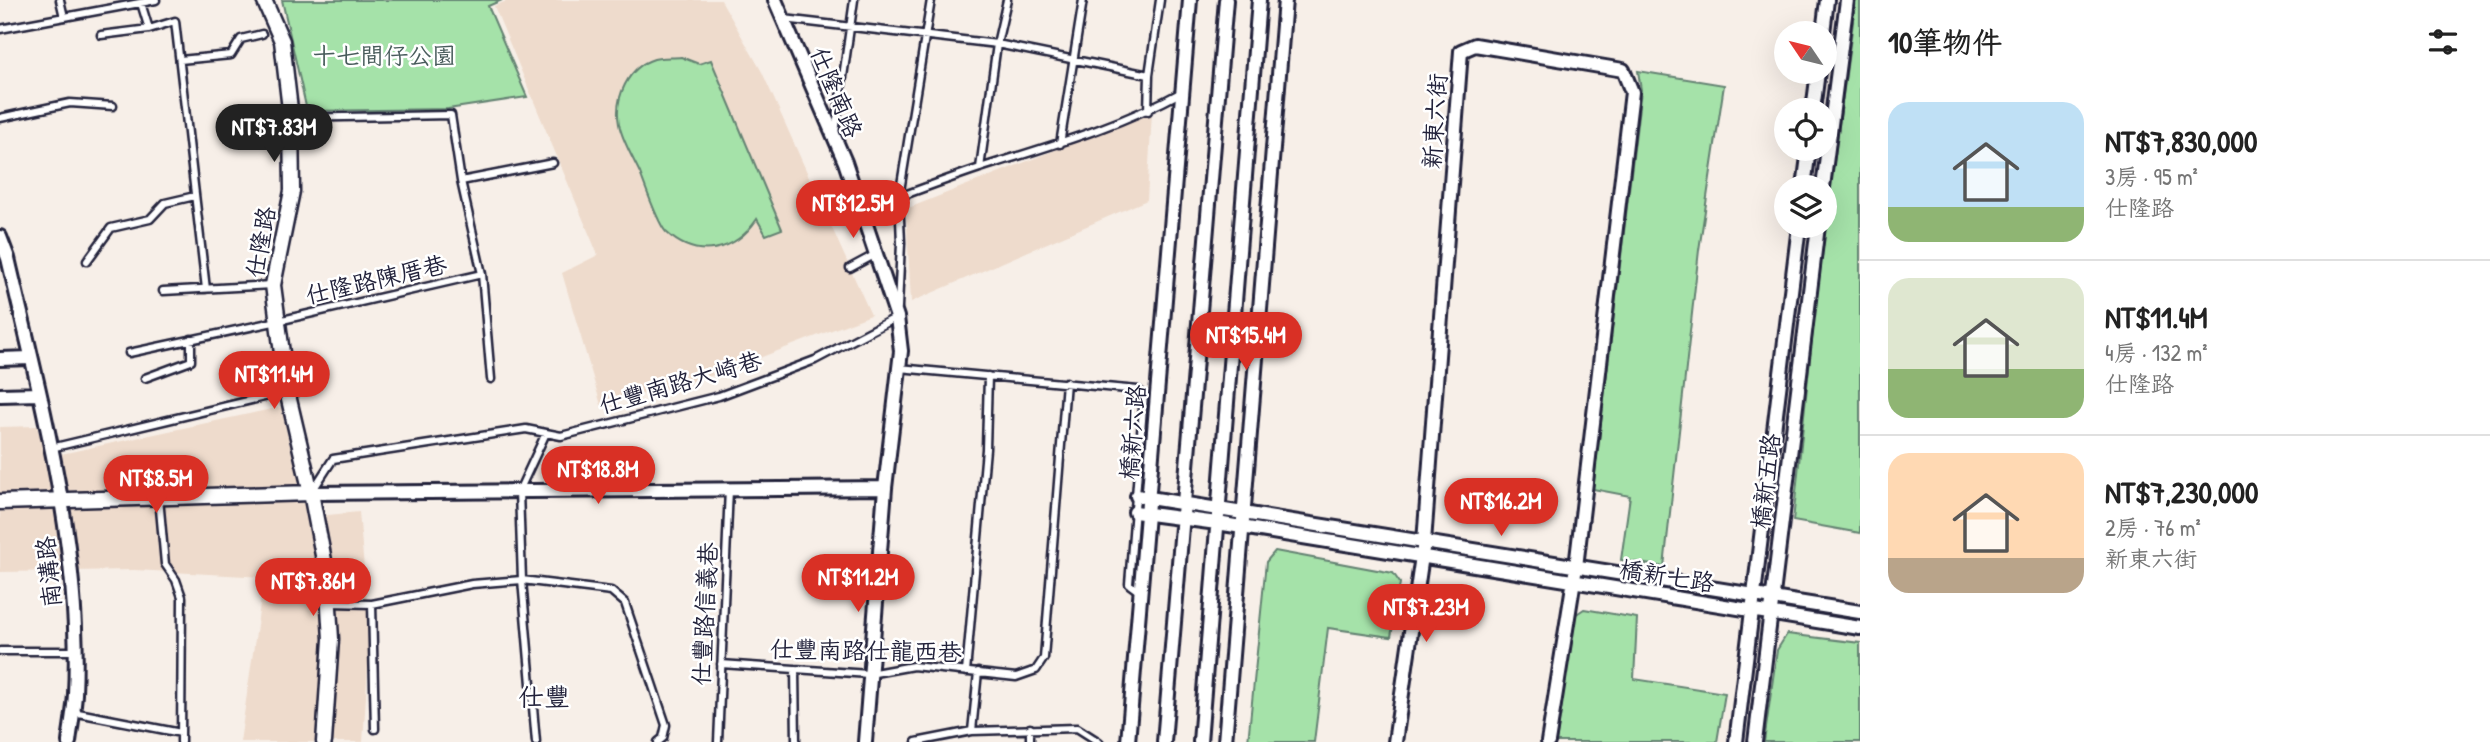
<!DOCTYPE html>
<html lang="zh-TW">
<meta charset="utf-8">
<style>
body{margin:0;font-family:"Patrick Hand","LXGW WenKai TC",sans-serif;background:#f2f2f2;color:#222;height:100vh;display:flex;flex-direction:column;font-size:26px;white-space:nowrap}
*{box-sizing:border-box;margin:0}
p{font-size:23px;color:#767676}
.icon{flex:none;width:38px;height:38px;fill:none;stroke:currentColor;stroke-width:2;stroke-linecap:round;stroke-linejoin:round}
.map{position:relative;flex:1;overflow:hidden}
.details{display:flex;flex-direction:column;background:#fff;width:630px}
.details>*{flex:none}
.needle{width:46px;rotate:305deg}
.tools{position:absolute;left:1774px;top:21px;display:grid;gap:14px}
.tools a{display:grid;place-items:center;width:63px;height:63px;border-radius:50%;background:#fff;box-shadow:0 7px 28px #0002;font-size:35px}
.price{position:absolute;translate:-50% -60px;padding:0 16px;border-radius:24px;background:#d93025;color:#fff;font-size:23px;line-height:46px;filter:drop-shadow(0 2px 4px #0008)}
.price::after{content:'';position:absolute;left:50%;top:42px;width:21px;height:16px;margin-left:-10px;background:inherit;clip-path:polygon(0 0,100% 0,50% 100%)}
.price.selected{background:#222;color:#fff}
ul{padding:0;list-style:none}
li{display:flex;align-items:center;gap:21px;height:175px;padding:0 28px}
li+li{border-top:2px solid #e0e0e0}
li span{display:grid;place-items:center;flex:none;width:196px;height:140px;border-radius:21px;color:#555}
li>.icon{margin-inline-start:auto}
span .icon{width:84px;height:84px;fill:#fffc;stroke-width:1}
li b{font-size:30px}
h2{display:flex;justify-content:space-between;align-items:center;height:84px;padding:0 28px;font-size:30px}
main{display:flex;flex:1;min-height:0}
.map>svg:first-child{display:block}
.built{fill:#eedbcc}
.green{fill:#a5e2a9;stroke:#648272;stroke-width:2}
.lines{fill:none;stroke-linecap:round;stroke-linejoin:round}
.service-casing{stroke:#22223b;stroke-width:11}
.minor-casing{stroke:#22223b;stroke-width:18}
.tertiary-casing{stroke:#22223b;stroke-width:19}
.service{stroke:#fff;stroke-width:6}
.minor{stroke:#fff;stroke-width:12}
.tertiary{stroke:#fff;stroke-width:14}
.labels{text-anchor:middle;dominant-baseline:central;stroke-width:5;stroke-linejoin:round;paint-order:stroke}
.park-label{font-size:24px;fill:#495c5c;stroke:#fff}
.street-label{font-size:24px;fill:#22223b;stroke:#fff}
.neighbourhood-label{font-size:26px;fill:#22223b;stroke:#fff}
</style>
<main>
<div class="map">
<svg width="1860" height="742" viewBox="0 0 1860 742">
<rect width="100%" height="100%" fill="#f7efe8"/>
<filter id="ink" filterUnits="userSpaceOnUse"><feTurbulence type="fractalNoise" baseFrequency=".0143" numOctaves="2"/><feDisplacementMap in="SourceGraphic" scale="14" xChannelSelector="R" yChannelSelector="G"/><feConvolveMatrix kernelMatrix="1 2 1 2 8 2 1 2 1" color-interpolation-filters="sRGB"/></filter>
<g filter="url(#ink)">
<path class="built" d="M509 0H721L762 72 871 315 718 374 601 405 562 273 598 255 494 6Z
M1152 112 1147 200 911 302 906 209Z
M281 407 307 517 359 512 370 635 363 742H240L264 577 135 570 0 572V427L37 426 47 457Z"/>
<path class="green" d="M282 0H502L488 6 527 97 448 109 307 111Z
M1856 0H1860V533L1793 521 1819 272Z
M681 57 699 64 711 60 782 229 766 235 757 219C735 252 697 261 666 232 658 224 645 186 640 173 633 158 622 140 619 124 614 98 628 67 654 59 662 57 673 58 681 57Z
M1638 71 1724 85 1699 250 1664 567 1621 560 1630 496 1593 489 1641 90Z
M1275 551 1393 573 1400 583 1391 637 1328 628 1314 742H1248L1266 562Z
M1584 609 1637 618 1634 679 1725 693 1717 742H1556L1575 615Z
M1787 634 1860 643V742H1764L1777 650Z"/>
<g class="lines">
<g class="service-casing">
<path id="service" d="M60 0 64 17
M141 3 149 29 175 21 206 289
M784 19 997 44 1149 75
M0 29 156 0
M101 35 149 29
M180 60 231 55 241 39 262 34
M1148 111 1149 75 1160 0
M0 118 70 103 113 106
M291 118 451 115 461 181 482 274 491 379
M835 133 854 0
M1060 144 1083 0
M980 168 997 44 1007 0
M461 181 553 163
M899 197C926 187 953 177 980 168 1049 146 1118 127 1182 92
M87 261 111 228 150 219 165 203 195 196
M850 268 876 254
M163 291 271 285
M898 307 901 243 899 197 931 0
M129 353 278 321 482 274
M899 368 1138 390 1144 395 1129 584 1140 592
M145 378 191 361V339
M51 448 285 392
M313 490 333 459 526 429 561 436 719 396 815 360 897 317
M159 498 165 564 176 580 182 597 181 742
M331 603 372 604 472 584 522 580 611 591 625 603 666 725 663 738 658 742
M372 604 375 729
M0 651H75
M721 664 869 674 913 666 1016 677 1036 670 1044 658 1066 382
M795 669 796 742
M966 672 986 449 988 376
M73 712 181 733
M972 731 978 672
M536 742 522 580 519 491 546 433
M718 742 729 489
M916 742 972 731 1077 728 1099 742
M1030 742V728"/>
</g>
<g class="minor-casing">
<path id="minor" d="M775 0 845 162 897 317 901 351 885 488 865 742
M1823 33 1827 0
M1813 110 1818 72
M1804 187 1809 149
M1823 187 1847 0
M0 237 8 258C41 401 82 547 75 694 74 710 71 726 69 742
M0 359 31 358
M0 395 39 394
M311 493 885 488
M1137 496 1860 612
M1135 512 1217 523 1860 628
M1128 742 1190 0
M1164 742 1226 0
M1200 742 1259 0
M1225 742 1285 0
M1395 742 1424 542 1461 51 1475 45 1623 70 1632 92 1576 567 1548 742
M1736 742 1799 226
M1755 742 1818 226"/>
</g>
<g class="tertiary-casing">
<path id="tertiary" d="M264 0 282 41 291 118 292 191 273 285 287 391 311 493 327 576 331 639 324 742
M0 502 311 493"/>
</g>
<use href="#service" class="service"/>
<use href="#minor" class="minor"/>
<use href="#tertiary" class="tertiary"/>
</g>
</g>
<g class="labels">
<g class="park-label">
<text x="384" y="55">十七間仔公園</text>
</g>
<g class="street-label">
<text transform="translate(837 92) rotate(67)">仕隆南路</text>
<text transform="translate(1434 121) rotate(-86)">新東六街</text>
<text transform="translate(260 242) rotate(-80)">仕隆路</text>
<text transform="translate(376 279) rotate(-13)">仕隆路陳厝巷</text>
<text transform="translate(680 382) rotate(-16)">仕豐南路大崎巷</text>
<text transform="translate(1132 432) rotate(-85)">橋新六路</text>
<text transform="translate(1765 481) rotate(-83)">橋新五路</text>
<text transform="translate(48 572) rotate(-96)">南溝路</text>
<text transform="translate(1667 575) rotate(9)">橋新七路</text>
<text transform="translate(704 614) rotate(-87)">仕豐路信義巷</text>
<text transform="translate(866 650) rotate(1)">仕豐南路仕龍西巷</text>
</g>
<g class="neighbourhood-label">
<text x="544" y="696">仕豐</text>
</g>
</g>
</svg>
<div class="tools">
<a><svg class="needle" viewBox="-14 -14 28 28"><path d="M0-13l5 13h-10z" fill="#e53935"/><path d="M0 13l5-13h-10z" fill="#767676"/></svg></a>
<a><svg class="icon" aria-label="locate" viewBox="0 0 24 24"><circle cx="12" cy="12" r="6"/><path d="M12 2v4M12 18v4M2 12h4M18 12h4"/></svg></a>
<a><svg class="icon" aria-label="layers" viewBox="0 0 24 24"><path d="M12 4l9 5-9 5-9-5zM3 14l9 5 9-5"/></svg></a>
</div>
<b class="price selected" style="left:274px;top:164px">NT$7.83M</b>
<b class="price" style="left:853px;top:240px">NT$12.5M</b>
<b class="price" style="left:1246px;top:372px">NT$15.4M</b>
<b class="price" style="left:274px;top:411px">NT$11.4M</b>
<b class="price" style="left:598px;top:506px">NT$18.8M</b>
<b class="price" style="left:156px;top:515px">NT$8.5M</b>
<b class="price" style="left:1501px;top:538px">NT$16.2M</b>
<b class="price" style="left:858px;top:614px">NT$11.2M</b>
<b class="price" style="left:313px;top:618px">NT$7.86M</b>
<b class="price" style="left:1426px;top:644px">NT$7.23M</b>
</div>
<section class="details">
<h2>10筆物件<svg class="icon" aria-label="filters" viewBox="0 0 24 24"><path d="M4 7h16M4 17h16"/><circle cx="9" cy="7" r="2"/><circle cx="15" cy="17" r="2"/></svg></h2>
<ul>
<li><span style="background:linear-gradient(#bfe0f5 75%,#8fb573 0)"><svg class="icon" aria-label="home" viewBox="0 0 24 24"><path d="M3 11l9-7 9 7M6 9v11h12V9"/></svg></span><div><b>NT$7,830,000</b><p>3房 · 95 m²</p><p>仕隆路</p></div></li>
<li><span style="background:linear-gradient(#dfe7d0 65%,#8fb573 0)"><svg class="icon" aria-label="home" viewBox="0 0 24 24"><path d="M3 11l9-7 9 7M6 9v11h12V9"/></svg></span><div><b>NT$11.4M</b><p>4房 · 132 m²</p><p>仕隆路</p></div></li>
<li><span style="background:linear-gradient(#ffd9b3 75%,#b9a48a 0)"><svg class="icon" aria-label="home" viewBox="0 0 24 24"><path d="M3 11l9-7 9 7M6 9v11h12V9"/></svg></span><div><b>NT$7,230,000</b><p>2房 · 76 m²</p><p>新東六街</p></div></li>
</ul>
</section>
</main>
